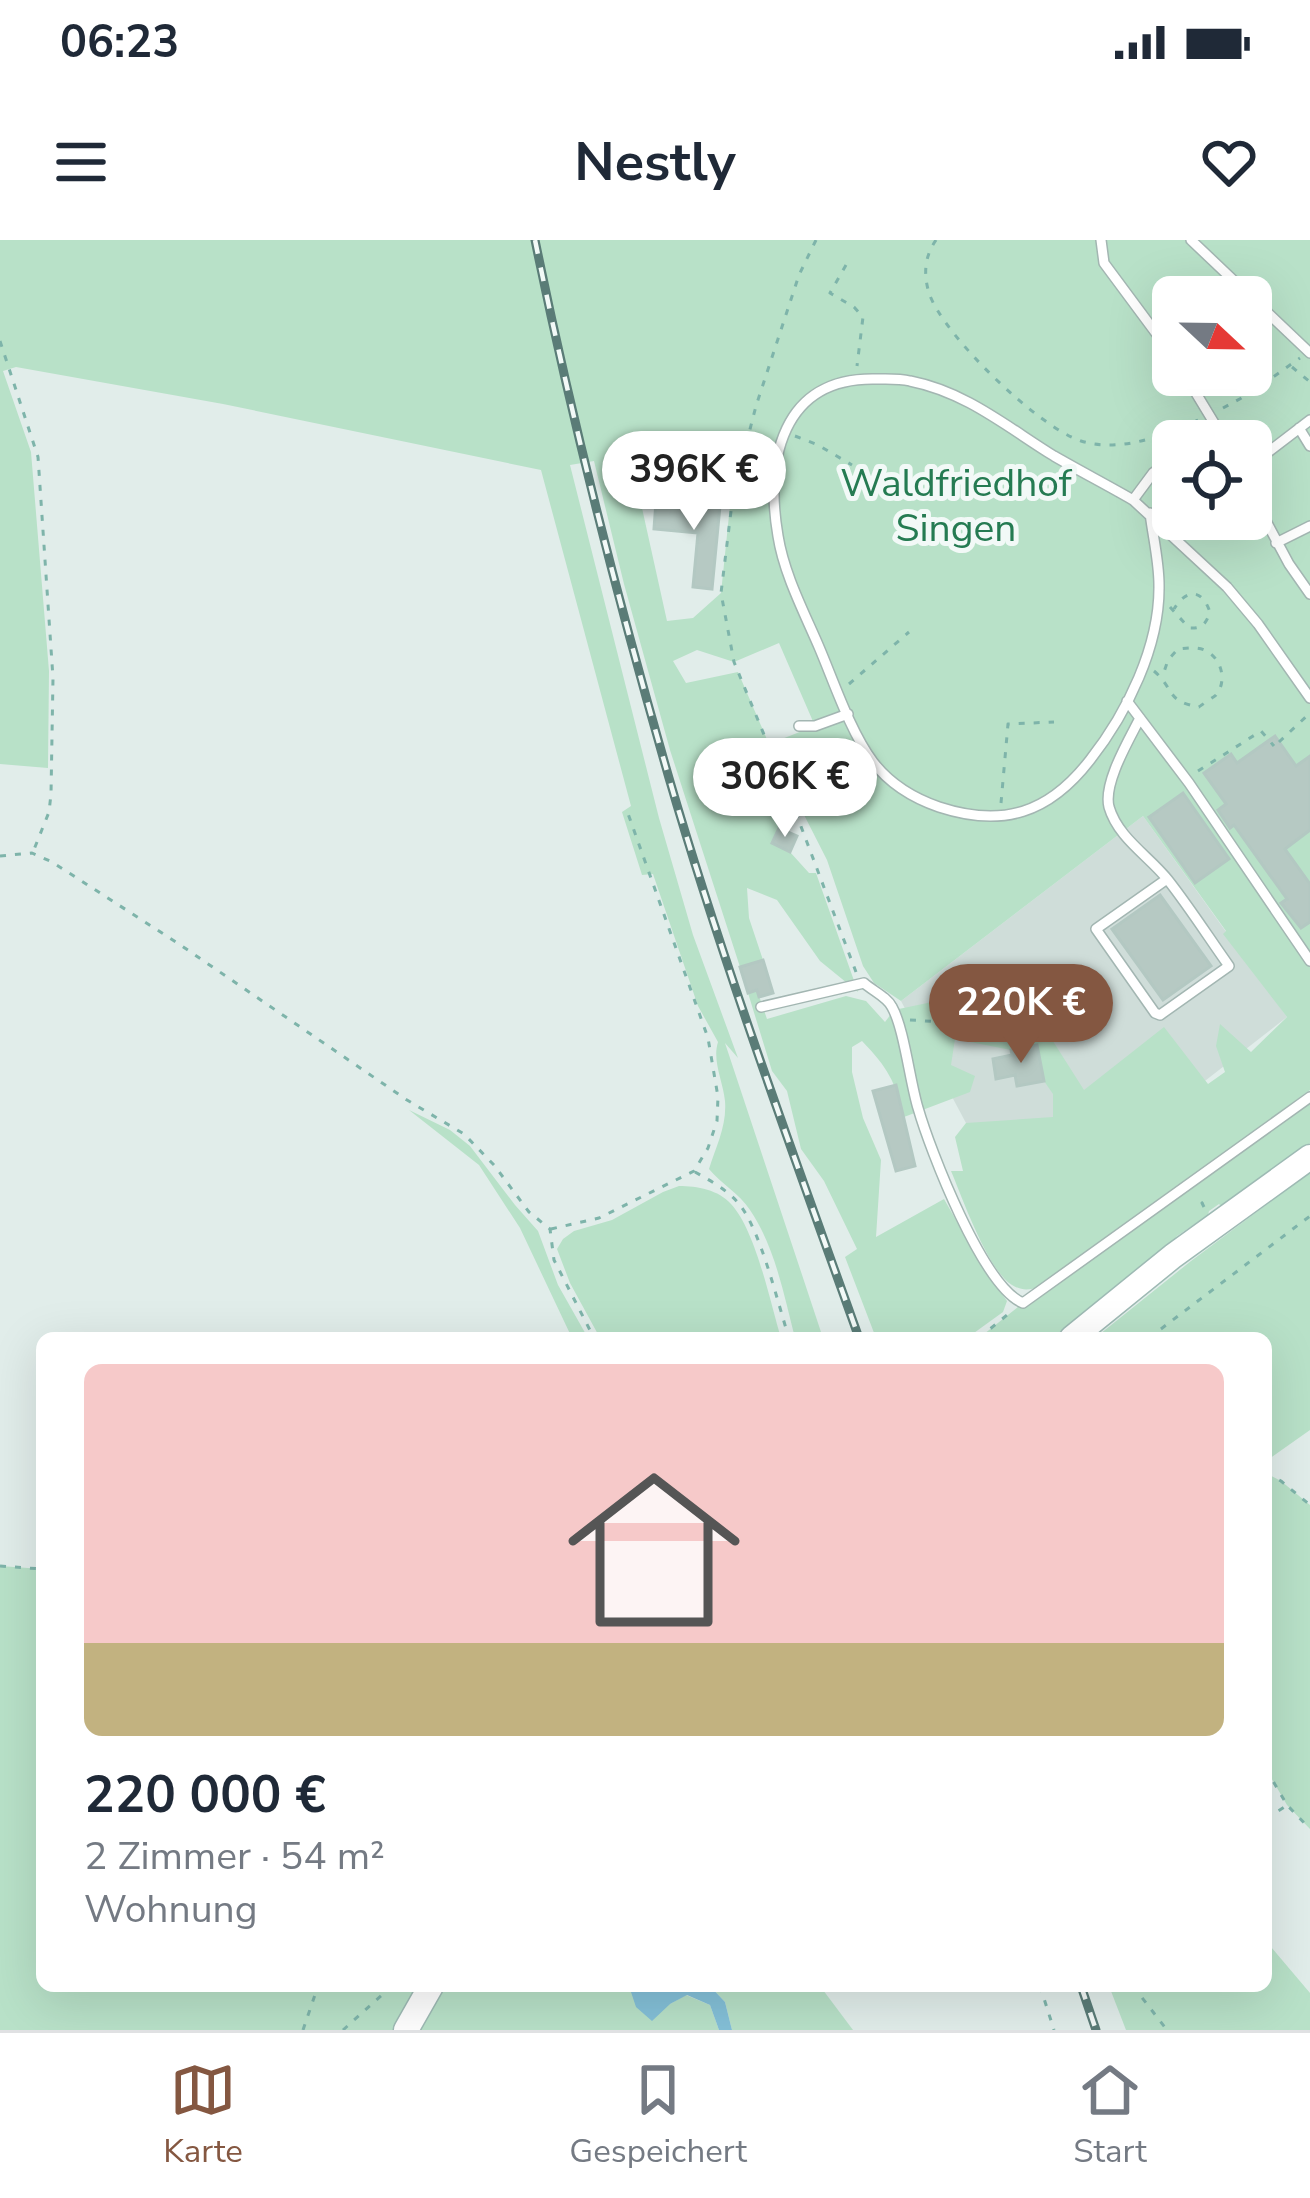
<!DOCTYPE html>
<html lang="de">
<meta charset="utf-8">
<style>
body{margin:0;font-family:"Nunito Sans",sans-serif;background:#f6f6f7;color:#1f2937;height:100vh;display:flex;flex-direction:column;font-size:45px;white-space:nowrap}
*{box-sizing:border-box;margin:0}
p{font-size:39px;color:#747a83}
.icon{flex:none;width:66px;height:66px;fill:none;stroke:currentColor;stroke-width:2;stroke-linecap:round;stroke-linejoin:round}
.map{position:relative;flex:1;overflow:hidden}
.side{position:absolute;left:36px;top:1092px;width:1236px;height:660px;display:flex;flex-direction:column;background:#fff;border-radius:18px;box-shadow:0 12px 48px #0002}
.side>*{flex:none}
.needle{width:78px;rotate:112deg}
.buttons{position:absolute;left:1152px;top:36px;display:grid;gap:24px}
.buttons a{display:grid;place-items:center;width:120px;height:120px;border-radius:18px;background:#fff;box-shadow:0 12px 48px #0002;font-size:60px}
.price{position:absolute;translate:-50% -102px;padding:0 27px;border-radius:42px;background:#fff;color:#222;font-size:39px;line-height:78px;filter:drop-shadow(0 3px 6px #0008)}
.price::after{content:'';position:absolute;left:50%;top:72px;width:36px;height:27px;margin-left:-18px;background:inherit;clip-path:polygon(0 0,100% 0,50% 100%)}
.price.selected{background:#845741;color:#fff}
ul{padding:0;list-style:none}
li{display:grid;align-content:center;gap:24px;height:636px;padding:0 48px}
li+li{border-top:3px solid #e0e1e3}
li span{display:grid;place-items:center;height:372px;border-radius:18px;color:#555}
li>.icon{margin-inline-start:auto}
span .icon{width:216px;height:216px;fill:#fffc;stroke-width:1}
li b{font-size:51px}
.status{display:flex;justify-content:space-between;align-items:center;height:84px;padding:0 60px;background:#fff;direction:ltr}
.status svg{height:33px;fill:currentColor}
header{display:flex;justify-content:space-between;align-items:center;height:156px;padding:0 48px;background:#fff;font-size:54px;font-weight:700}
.menu{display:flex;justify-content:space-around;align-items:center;height:168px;border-top:3px solid #e0e1e3;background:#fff;font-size:33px;color:#747a83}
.menu a{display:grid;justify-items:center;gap:6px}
.menu .selected{color:#845741}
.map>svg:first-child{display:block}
.built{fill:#cfddd9}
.green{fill:#b8e1c8;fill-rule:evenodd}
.water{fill:#84c0d8}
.building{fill:#b6c9c3;stroke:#b3c8c2;stroke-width:3}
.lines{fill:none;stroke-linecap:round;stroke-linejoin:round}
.service-casing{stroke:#a3b6b2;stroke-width:12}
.secondary-casing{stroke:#9ebab4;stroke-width:27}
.path{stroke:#7eb4aa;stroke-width:3;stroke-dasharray:6 9;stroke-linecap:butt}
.service{stroke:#fff;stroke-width:9}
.secondary{stroke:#fff;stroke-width:24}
.rail-casing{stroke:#5a7c77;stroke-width:9}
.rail{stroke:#f2f9f7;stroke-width:4.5;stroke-dasharray:14;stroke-linecap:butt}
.labels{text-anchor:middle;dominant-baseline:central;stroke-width:10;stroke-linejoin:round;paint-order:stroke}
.park-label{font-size:39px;fill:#257b52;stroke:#f2f9f7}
</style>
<div class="status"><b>06:23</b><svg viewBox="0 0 49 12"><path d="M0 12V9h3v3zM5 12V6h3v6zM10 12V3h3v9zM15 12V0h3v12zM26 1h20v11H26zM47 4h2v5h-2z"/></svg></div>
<header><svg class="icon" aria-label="menu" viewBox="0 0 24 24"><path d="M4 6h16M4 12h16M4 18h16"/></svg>Nestly<svg class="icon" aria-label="heart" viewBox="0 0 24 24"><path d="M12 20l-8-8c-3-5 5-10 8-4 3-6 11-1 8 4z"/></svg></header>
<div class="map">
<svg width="1310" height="1790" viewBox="0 0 1310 1790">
<rect width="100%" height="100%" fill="#e1edea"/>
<path class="built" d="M1143 576 1287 777 1120 907 966 883 901 761Z"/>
<path class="green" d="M0 0H1310V850L1040 1047C1029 1050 1022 1051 1012 1045 988 1031 962 957 951 931H963L955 897 966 883 1053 877V854L1044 841 1037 806 1011 810 955 799 951 825 975 836 970 852 904 877C895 841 888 828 862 801L852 807V832L863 878 881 920 876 997 944 959 985 1031 1007 1061 1003 1072 967 1098H876L845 1017 857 1009 824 941 801 909 787 851 772 831 748 753 757 750 767 779 846 756 866 761 885 782 894 770 956 757 1030 765 1084 850 1164 787 1208 844 1225 832 1216 806 1220 784 1251 812 1287 777 1223 694 1226 691 1143 576 901 761 874 743 863 726 827 620 770 508 779 588 773 603 790 612 809 633H816L858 752 820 721 777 660 747 648 749 678 763 720 740 727 670 510 624 344 594 221 570 225 659 578 693 695 738 818 725 803 823 1098H795C784 1055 775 1007 750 970 739 953 721 944 709 929 716 906 727 886 725 861 723 841 712 821 718 802L698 766 653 634 642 635 622 572 631 566 541 230 223 164 16 127 3 131 31 212 49 431 48 528 0 524ZM1173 57H1251V135H1173ZM1173 201H1251V279H1173ZM629 214 724 251V252L668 242 617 218ZM731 256 721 353 693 378 667 381 640 259 720 266ZM779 403 815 486 769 504 738 432 686 443 673 421 697 410 734 422Z
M1310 857V903L1222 967 1219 964 1209 971 1208 975 1177 996 1166 1010 1052 1098H979L1023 1063Z
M409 870 450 890 470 906 515 965 538 991 558 1045 588 1098H572L520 988 479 925Z
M1310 932V1190L1266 1221V1098H1095L1191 1021Z
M679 946C697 946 719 950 731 964 756 991 770 1062 781 1098H600L570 1043 557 1009 563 999 574 991 612 980 663 952Z
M1266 1233 1281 1241 1310 1265V1589L1287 1565 1266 1529Z
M0 1326 42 1329V1746H629V1749L670 1764 686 1755 710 1765 719 1790H0Z
M1266 1701 1310 1753V1790H1126L1109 1746H1266Z
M710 1746H820L853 1790H732L725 1762Z"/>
<path class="water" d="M629 1746H710L725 1762 732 1790H719L710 1765 687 1755 670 1764 652 1781 636 1767Z"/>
<path class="building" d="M656 261 720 266 712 349 693 347 698 293 654 289Z
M1275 496 1296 526 1310 516V590L1285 609 1310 644V682L1301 688 1281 663 1287 659 1234 585 1230 588 1218 570 1226 564 1204 533 1231 514 1237 523Z
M1183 553 1229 619 1195 643 1149 577Z
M779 588 797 596 790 612 772 603Z
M1160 655 1211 726 1163 760 1112 689Z
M763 720 773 753 759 757 757 750 748 753 740 727Z
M1037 805 1044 841 1017 846 1015 835 996 839 993 819 1012 815 1011 810Z
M896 845 915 926 896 931 873 851Z"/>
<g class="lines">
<g class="service-casing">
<path id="service" d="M1101 0 1104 23 1173 116
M1191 0 1251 57
M1251 57 1310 113
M1185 135 1225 201
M1299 188 1310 206
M1251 212 1267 213 1310 180
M1251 253 1289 324 1310 354
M1133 260 1227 347 1258 384 1310 458
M1150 273C1153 297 1159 321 1159 345 1160 406 1127 473 1090 520 1049 573 1003 588 939 567 913 558 890 544 873 522 850 491 834 442 819 407 804 372 784 334 778 296 765 220 782 138 874 139 886 139 898 138 910 141 966 152 1007 187 1054 216 1080 231 1107 245 1133 260L1153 233 1173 219
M1276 303 1310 286
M1127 461 1189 543 1310 721
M1140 478C1129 500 1103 543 1109 567 1118 598 1149 616 1168 640 1190 668 1209 698 1229 726L1160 775 1155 773 1096 689 1167 639
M799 486H815L848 474
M761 767 864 743C873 751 887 757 892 767 904 788 910 842 918 868 930 910 983 1047 1023 1063L1310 857"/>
</g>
<g class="secondary-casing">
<path id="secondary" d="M1072 1098 1173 1016 1310 917
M406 1790 431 1746"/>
</g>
<path class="path" d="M816 0 799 35 756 166 733 255 721 353 734 422 791 560 856 732
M936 0C925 16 923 33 929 53 943 95 1038 187 1081 201 1120 213 1163 196 1198 180
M846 25 830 53 854 67 863 77 857 126
M0 101 38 217 53 438 51 554 49 572 33 612
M1292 127 1310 142
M1223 168 1249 154 1300 118
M795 196 818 205 852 225
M630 220 731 254
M1170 367 1189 388C1202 389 1206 384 1210 372 1202 349 1187 348 1174 369
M1154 431C1175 449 1165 461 1199 467 1200 466 1215 456 1216 455 1227 442 1222 420 1208 412 1199 406 1188 408 1178 409L1168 420 1162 438
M849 444 909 392
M1279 502 1310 473
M1198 531 1261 491 1274 506
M1001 563 1008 484 1054 482
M0 616 32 613 52 622 176 702 407 860 464 894 494 925 529 972 550 989 554 1020 594 1098
M910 780 995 785
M695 932C711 941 729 951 740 965 761 992 778 1064 789 1098
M1204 967 1202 963 1209 958
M551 989 599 978 694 931 708 908 717 881 718 857 708 798 626 568
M979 1098 1012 1071
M1149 1098 1310 976
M1266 1233 1281 1241 1310 1265
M0 1326 42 1329
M1266 1529 1287 1565 1310 1589
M1266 1579 1286 1566
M1040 1746 1054 1790
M1133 1746 1167 1790
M303 1790 318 1746
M343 1790 392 1746"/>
<use href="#service" class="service"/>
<use href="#secondary" class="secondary"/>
<g class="rail-casing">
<path id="rail" d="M535 0C572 181 618 361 669 538 724 727 793 913 859 1098
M1081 1746 1096 1790"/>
</g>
<use href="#rail" class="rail"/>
</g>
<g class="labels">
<g class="park-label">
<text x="956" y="243">Waldfriedhof<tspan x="956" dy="45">Singen</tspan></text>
</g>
</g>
</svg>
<div class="buttons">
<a><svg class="needle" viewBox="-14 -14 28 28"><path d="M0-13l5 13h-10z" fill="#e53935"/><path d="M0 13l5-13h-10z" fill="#747a83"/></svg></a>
<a><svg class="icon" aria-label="locate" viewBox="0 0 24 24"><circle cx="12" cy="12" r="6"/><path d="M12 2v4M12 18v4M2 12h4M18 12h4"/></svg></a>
</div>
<b class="price" style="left:694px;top:293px">396K €</b>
<b class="price" style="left:785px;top:600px">306K €</b>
<b class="price selected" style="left:1021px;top:826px">220K €</b>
<section class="side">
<ul>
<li><span style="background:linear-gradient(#f6c9c9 75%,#c2b280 0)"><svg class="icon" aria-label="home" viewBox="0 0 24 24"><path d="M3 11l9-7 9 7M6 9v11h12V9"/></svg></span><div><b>220 000 €</b><p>2 Zimmer · 54 m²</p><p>Wohnung</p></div></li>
</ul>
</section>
</div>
<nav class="menu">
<a class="selected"><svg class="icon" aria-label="map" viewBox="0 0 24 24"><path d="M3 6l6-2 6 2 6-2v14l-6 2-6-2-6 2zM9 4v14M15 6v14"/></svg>Karte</a>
<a><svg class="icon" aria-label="saved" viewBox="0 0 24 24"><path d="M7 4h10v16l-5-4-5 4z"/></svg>Gespeichert</a>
<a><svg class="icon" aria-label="home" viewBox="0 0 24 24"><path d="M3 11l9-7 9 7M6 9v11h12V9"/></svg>Start</a>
</nav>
